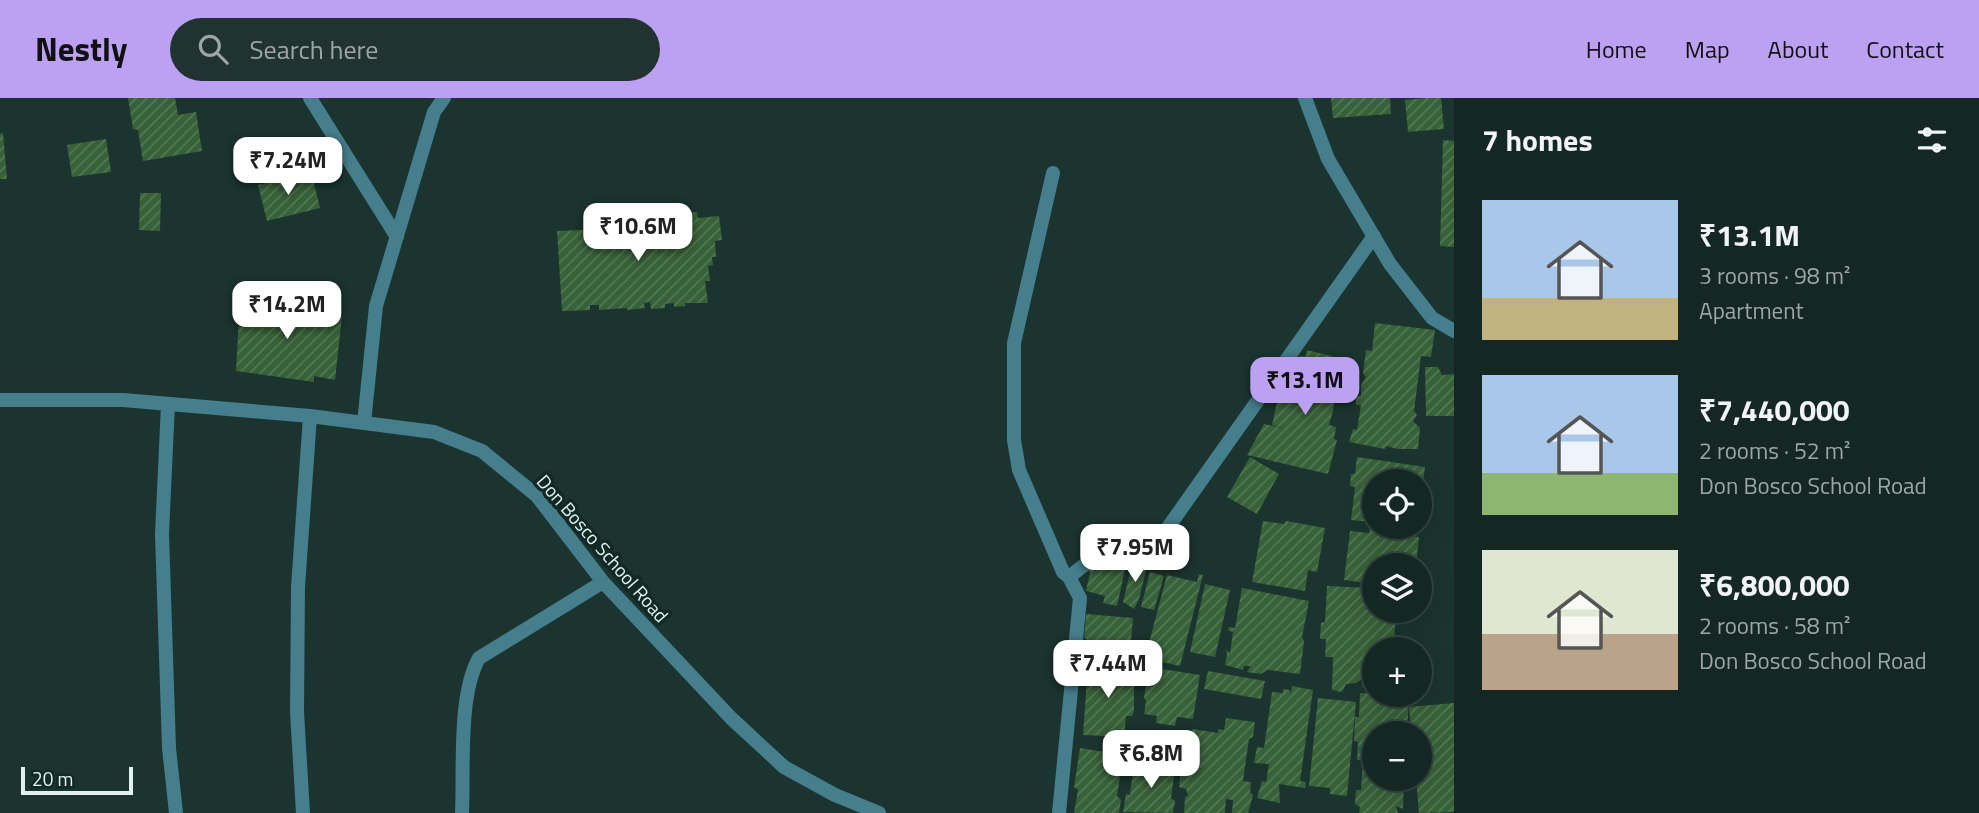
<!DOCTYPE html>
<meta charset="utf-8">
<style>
body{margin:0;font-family:"Titillium Web",sans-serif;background:#213330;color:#f1f3f6;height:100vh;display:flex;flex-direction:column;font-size:26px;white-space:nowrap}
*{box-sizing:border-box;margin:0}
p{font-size:23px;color:#9da5a6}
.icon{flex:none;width:38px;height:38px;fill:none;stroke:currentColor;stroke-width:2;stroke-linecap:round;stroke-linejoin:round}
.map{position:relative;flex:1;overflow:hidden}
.side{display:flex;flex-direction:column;background:#142723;width:525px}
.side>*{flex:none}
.buttons{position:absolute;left:1362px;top:371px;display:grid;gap:14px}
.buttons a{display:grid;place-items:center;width:70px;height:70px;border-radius:50%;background:#142723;box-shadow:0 7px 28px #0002,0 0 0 2px #334441;font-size:35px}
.scale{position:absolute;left:21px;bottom:18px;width:112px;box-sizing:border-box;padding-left:7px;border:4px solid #e2f1ed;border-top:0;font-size:19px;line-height:24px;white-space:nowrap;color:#e2f1ed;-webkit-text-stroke:5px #112a25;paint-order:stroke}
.price{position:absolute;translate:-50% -60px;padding:0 16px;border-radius:14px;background:#fff;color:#222;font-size:23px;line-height:46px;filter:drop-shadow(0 2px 4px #0008)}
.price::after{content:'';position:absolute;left:50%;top:42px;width:21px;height:16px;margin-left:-10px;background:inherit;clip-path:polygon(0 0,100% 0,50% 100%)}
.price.on{background:#bca0f2;color:#111}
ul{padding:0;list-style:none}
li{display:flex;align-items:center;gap:21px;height:175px;padding:0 28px}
li span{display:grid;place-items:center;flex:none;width:196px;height:140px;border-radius:0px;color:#555}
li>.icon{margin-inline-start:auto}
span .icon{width:84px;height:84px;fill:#fffc;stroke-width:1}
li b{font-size:30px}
h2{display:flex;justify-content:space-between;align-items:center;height:84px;padding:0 28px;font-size:30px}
header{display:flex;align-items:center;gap:42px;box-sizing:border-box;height:98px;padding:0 35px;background:#bca0f2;color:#111}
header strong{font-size:33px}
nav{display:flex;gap:38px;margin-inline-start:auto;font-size:24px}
.search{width:490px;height:63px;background:#213330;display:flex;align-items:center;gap:18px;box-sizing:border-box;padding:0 24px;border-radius:38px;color:#9da5a6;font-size:26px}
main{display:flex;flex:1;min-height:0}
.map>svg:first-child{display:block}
.building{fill:url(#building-hatch)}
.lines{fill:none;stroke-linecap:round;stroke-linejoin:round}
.minor{stroke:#457e8c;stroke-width:14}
.labels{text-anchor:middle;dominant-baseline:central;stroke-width:7;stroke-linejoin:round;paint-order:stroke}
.street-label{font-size:19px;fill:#e2f1ed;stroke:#112a25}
</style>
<header>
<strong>Nestly</strong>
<div class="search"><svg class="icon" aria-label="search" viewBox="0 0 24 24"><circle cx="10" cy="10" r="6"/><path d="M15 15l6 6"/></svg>Search here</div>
<nav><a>Home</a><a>Map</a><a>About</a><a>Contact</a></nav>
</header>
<main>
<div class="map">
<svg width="1454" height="715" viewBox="0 0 1454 715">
<defs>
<pattern id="building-hatch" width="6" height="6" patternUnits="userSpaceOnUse" patternTransform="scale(1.75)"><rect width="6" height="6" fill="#376138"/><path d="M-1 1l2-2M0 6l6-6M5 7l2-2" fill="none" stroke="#547855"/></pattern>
</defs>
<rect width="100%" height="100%" fill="#1b342f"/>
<path class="building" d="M128 0H175L178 17 196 14 202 53 143 63 138 32 133 31Z
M1331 0H1390L1391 16 1333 20Z
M1427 0H1441L1444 31 1408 34 1405 2Z
M3 35 7 81H0V36Z
M106 41 111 74 72 79 67 47Z
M1443 42 1454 43V149L1440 148Z
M279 76 281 84 312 77 320 110 267 123 258 87 273 83 272 78Z
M140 95H161L160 133 139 132Z
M697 114 698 120 719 118 722 142 715 143 716 159H712L713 167 708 168 710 183H705L708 205H685V208L674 209V205L665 206V210L651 211 650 204 644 205 645 210 627 212V210L599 212V207H590V212L562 213 557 133 585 132 587 128 644 124 646 119 658 118 663 121H672L675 123 680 116Z
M240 202 323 211 326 217 342 218 335 282 314 278V284L236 273Z
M1375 225 1435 232 1431 259 1421 258 1414 313 1417 317 1413 323 1420 330 1418 351H1398L1386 348 1385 351 1349 344 1353 331 1357 332 1361 307H1356V298H1361V287L1366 279 1363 275 1366 252 1372 253Z
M1307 252 1351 263 1347 280 1338 278 1332 282 1334 309 1329 327 1336 329 1334 341 1337 342 1328 376 1247 357 1264 326 1286 331 1272 327 1278 300 1285 302 1288 292 1292 293 1297 275 1301 272 1297 268 1300 257 1305 259Z
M1425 269H1438L1442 277 1454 276V318H1426Z
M1250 359 1279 376 1257 416 1227 399Z
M1357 359 1425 369 1421 399 1425 401 1421 433 1408 430 1419 429V383H1374V429H1395L1394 435 1419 439 1416 467H1374V486L1344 482 1350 433 1369 435 1371 424 1351 422 1355 389 1350 388 1351 376H1355Z
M1263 423 1284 426 1286 423 1325 430 1317 474 1308 472 1305 493 1252 484Z
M1148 465 1139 501 1134 511 1123 504 1132 466Z
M1126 467 1117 508 1103 505 1105 498 1086 493 1091 470Z
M1150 474 1164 478 1154 512 1141 509Z
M1199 476 1203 477 1180 568 1145 560 1167 477 1197 484Z
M1205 486 1230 492 1215 559 1190 554Z
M1327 488 1368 490V496H1374V513H1400V521H1396L1394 539 1401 542V551H1374V589H1362L1363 580 1356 585 1346 586 1342 594 1332 592 1333 559H1325L1326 541H1320L1321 525 1325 524Z
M1242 490 1309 503 1302 539 1304 543 1300 576 1267 572 1261 576 1247 574 1251 568H1244L1243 572 1225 567 1227 558 1226 552 1230 555 1233 534 1228 532 1229 529 1235 530Z
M1086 516 1133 520 1129 565 1085 561 1087 541 1084 540Z
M1088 567 1134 570V613L1132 618H1126L1124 639 1083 637Z
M1149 569 1200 577 1193 621 1177 619 1175 628 1156 625 1157 618 1144 616 1146 603 1144 600Z
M1208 573 1265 583 1261 601 1204 591Z
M1292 588 1313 592 1300 683 1306 684 1305 690 1279 686 1280 705 1257 700 1262 683 1266 684 1269 666 1254 665 1257 649 1264 650 1272 594 1283 595V591L1290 592 1291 596Z
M1360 595 1409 597 1407 635H1374V681H1404L1403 711 1396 708 1398 715H1359L1360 709 1355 706 1356 692H1361L1363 662H1357L1358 644 1354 643 1355 619H1359Z
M1318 600 1356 604 1347 698 1330 696V690L1309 688Z
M1454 605V714L1419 715 1416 681H1419V635H1411L1409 609Z
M1226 620 1255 624 1253 639 1249 641 1243 683 1251 684 1250 694 1253 697 1248 715H1232L1233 702 1226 701 1225 715H1184L1185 699 1188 698 1186 691 1179 689 1181 671 1186 672 1192 631 1218 635V631L1224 632Z
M1080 650 1105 654V650L1120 652 1119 660H1123L1117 698 1121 702 1119 715H1074L1078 692 1074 689Z
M1134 665 1175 671 1171 700 1175 703 1173 715 1123 714 1126 696 1130 697Z"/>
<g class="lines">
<path class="minor" d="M310 0 397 139
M1305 0 1328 61 1390 166 1432 220 1454 233
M1053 75 1014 245V342L1019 372 1063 474 1069 479 1080 500 1059 715
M0 302H123L310 318 434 334 482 353 537 398 603 484 731 620 784 669 835 697 879 715
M168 306 162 436 169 650 176 715
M364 325 376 208 434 14 444 0
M1069 479 1083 468 1120 452 1143 454 1162 438 1374 138
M303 715 297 614 298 489 310 318
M462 715C464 671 458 597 479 560L603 484"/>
</g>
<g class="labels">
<g class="street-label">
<text transform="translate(603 450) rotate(49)">Don Bosco School Road</text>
</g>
</g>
</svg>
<div class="buttons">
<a><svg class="icon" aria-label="locate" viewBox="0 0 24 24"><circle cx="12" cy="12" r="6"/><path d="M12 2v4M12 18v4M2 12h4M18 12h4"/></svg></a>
<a><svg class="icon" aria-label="layers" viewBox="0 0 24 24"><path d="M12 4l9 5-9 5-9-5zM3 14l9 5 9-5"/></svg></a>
<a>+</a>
<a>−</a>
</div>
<div class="scale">20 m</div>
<b class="price" style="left:288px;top:99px">₹7.24M</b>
<b class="price" style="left:638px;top:165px">₹10.6M</b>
<b class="price" style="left:287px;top:243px">₹14.2M</b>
<b class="price on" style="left:1305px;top:319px">₹13.1M</b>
<b class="price" style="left:1135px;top:486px">₹7.95M</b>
<b class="price" style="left:1108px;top:602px">₹7.44M</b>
<b class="price" style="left:1151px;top:692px">₹6.8M</b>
</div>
<section class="side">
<h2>7 homes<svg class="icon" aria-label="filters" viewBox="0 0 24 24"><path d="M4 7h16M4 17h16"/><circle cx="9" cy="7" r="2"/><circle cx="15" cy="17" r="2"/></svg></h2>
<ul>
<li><span style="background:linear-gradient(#a9c7e8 70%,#c2b280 0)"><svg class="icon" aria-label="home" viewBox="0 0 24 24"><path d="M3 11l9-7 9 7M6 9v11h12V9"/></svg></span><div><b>₹13.1M</b><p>3 rooms · 98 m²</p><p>Apartment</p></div></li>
<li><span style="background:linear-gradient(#a9c7e8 70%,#8fb573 0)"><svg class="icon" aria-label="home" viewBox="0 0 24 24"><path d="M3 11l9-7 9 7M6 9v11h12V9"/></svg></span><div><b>₹7,440,000</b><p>2 rooms · 52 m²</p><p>Don Bosco School Road</p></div></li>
<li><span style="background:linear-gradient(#dfe7d0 60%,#b9a48a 0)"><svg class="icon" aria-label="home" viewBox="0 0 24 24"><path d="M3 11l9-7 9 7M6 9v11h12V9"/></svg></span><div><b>₹6,800,000</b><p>2 rooms · 58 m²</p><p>Don Bosco School Road</p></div></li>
</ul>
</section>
</main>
